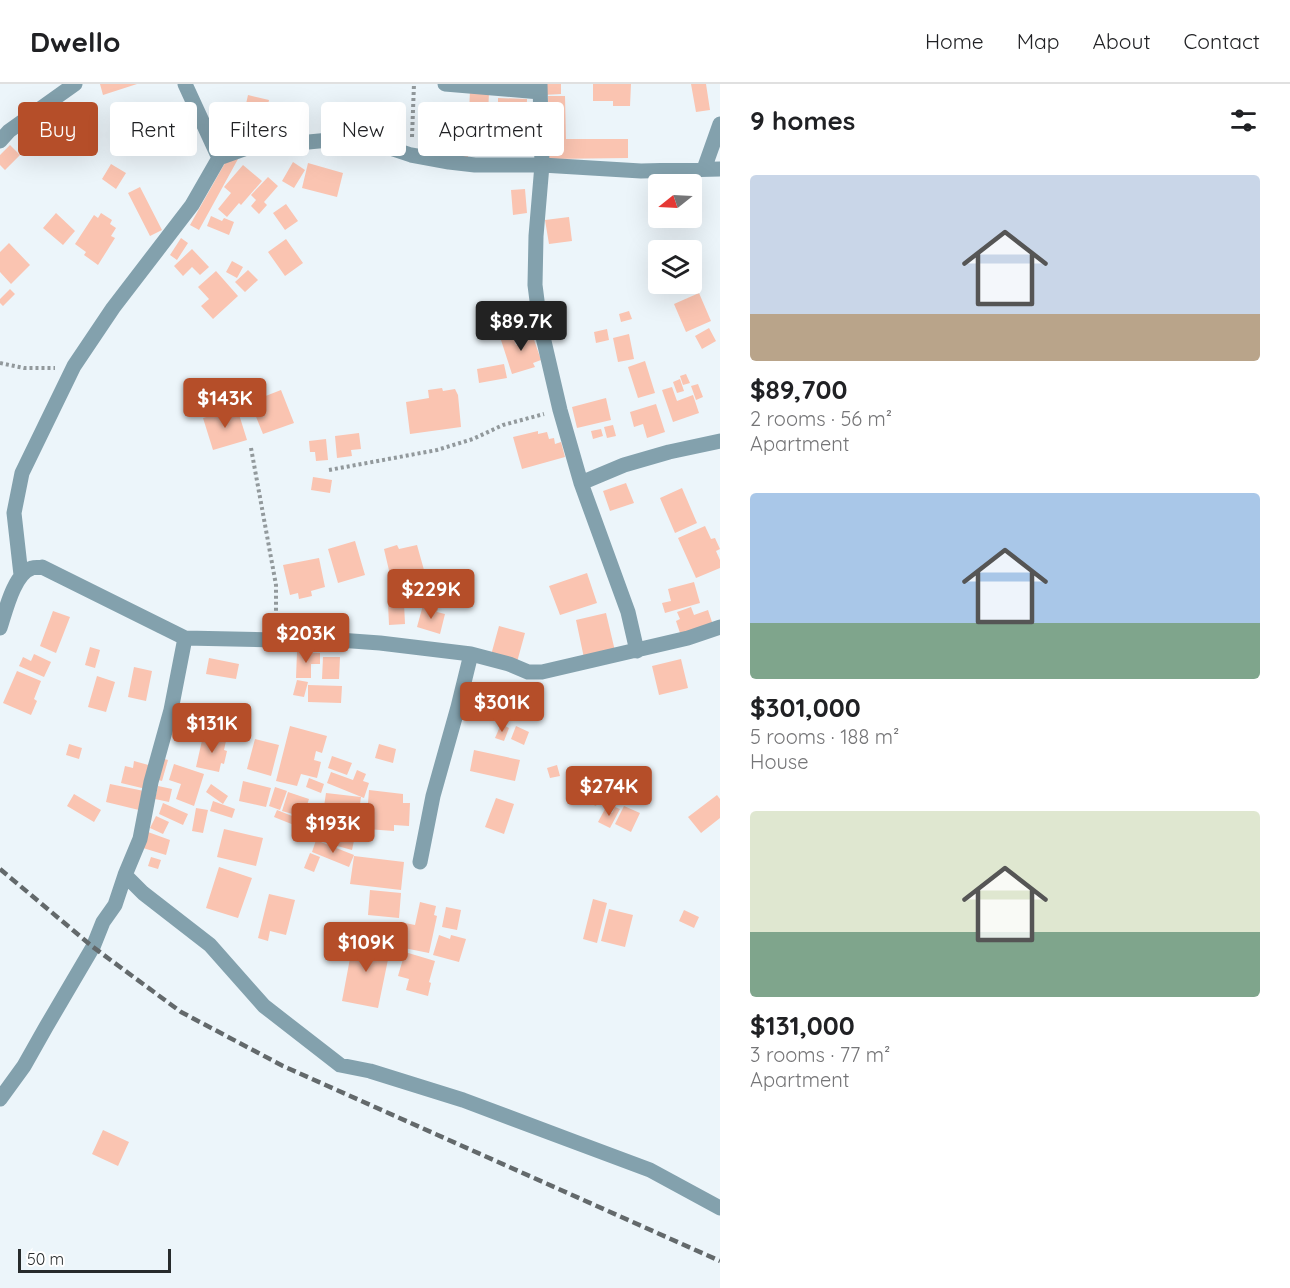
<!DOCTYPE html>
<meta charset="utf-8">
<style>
body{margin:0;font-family:Quicksand,sans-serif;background:#f6f6f6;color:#202124;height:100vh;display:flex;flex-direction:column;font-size:22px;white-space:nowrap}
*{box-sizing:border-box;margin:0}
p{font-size:20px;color:#757577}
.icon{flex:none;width:33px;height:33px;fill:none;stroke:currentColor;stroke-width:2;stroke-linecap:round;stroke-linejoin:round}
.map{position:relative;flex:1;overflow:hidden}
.sheet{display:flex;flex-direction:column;background:#fff;width:570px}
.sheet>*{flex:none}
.top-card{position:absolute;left:18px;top:18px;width:570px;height:54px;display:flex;gap:12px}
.needle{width:39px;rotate:252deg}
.fabs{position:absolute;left:648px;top:90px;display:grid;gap:12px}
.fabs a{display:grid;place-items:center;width:54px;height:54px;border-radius:6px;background:#fff;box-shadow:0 6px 24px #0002;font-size:30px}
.scale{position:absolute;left:18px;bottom:15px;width:153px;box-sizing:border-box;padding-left:6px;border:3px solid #272b2c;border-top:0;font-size:16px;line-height:21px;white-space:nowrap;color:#272b2c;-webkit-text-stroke:4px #fff;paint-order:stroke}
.price{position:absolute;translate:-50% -51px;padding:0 14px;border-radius:6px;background:#b54e29;color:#fff;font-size:20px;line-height:39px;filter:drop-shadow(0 2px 3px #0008)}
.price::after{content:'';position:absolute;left:50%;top:36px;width:18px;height:14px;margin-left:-9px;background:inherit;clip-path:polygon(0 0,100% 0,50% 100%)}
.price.selected{background:#222;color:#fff}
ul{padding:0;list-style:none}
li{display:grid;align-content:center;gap:12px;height:318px;padding:0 30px}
li span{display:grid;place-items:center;height:186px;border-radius:6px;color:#555}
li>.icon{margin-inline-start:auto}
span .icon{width:108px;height:108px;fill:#fffc;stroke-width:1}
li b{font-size:26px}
h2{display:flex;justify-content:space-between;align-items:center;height:72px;padding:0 30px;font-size:26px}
.pill{padding:0 21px;border-radius:6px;background:#fff;box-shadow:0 6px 24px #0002;font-size:21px;line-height:54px}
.pill.selected{background:#b54e29;color:#fff}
header{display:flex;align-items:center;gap:36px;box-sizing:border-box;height:84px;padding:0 30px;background:#fff;border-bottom:2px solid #e0e0e0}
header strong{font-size:28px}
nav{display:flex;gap:33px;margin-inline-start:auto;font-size:21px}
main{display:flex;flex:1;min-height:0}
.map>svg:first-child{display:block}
.building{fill:#fac4b1}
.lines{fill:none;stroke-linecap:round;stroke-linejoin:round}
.path{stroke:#92999c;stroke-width:4;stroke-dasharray:3 3;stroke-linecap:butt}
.minor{stroke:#83a1ad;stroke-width:15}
.rail{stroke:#63696b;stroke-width:4.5;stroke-dasharray:9 4.5;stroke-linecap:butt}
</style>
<header>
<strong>Dwello</strong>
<nav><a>Home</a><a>Map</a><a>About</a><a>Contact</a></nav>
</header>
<main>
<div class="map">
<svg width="720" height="1204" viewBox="0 0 720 1204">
<rect width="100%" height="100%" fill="#ecf5fa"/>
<path class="building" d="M100 0H137L103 11Z
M543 0H561V10L543 11Z
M593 0H631L630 22H613V17H593Z
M691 0H706L710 26 696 28Z
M470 6 489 8 488 31 469 30Z
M248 11 269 16 263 43 242 38Z
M548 12H565L566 55H628V74L549 75Z
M498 14 527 15 526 46H498Z
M432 31 448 35 443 56 427 53Z
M457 46 480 47V64H468V74H456Z
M497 48H514V60H496Z
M10 61 20 71 5 86 0 81V71Z
M230 70 238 75 199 146 190 141Z
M293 78 305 86 294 104 282 97Z
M308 79 343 89 337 113 302 104Z
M111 80 126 89 116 105 102 95Z
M243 81 262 97 241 121 239 119 227 133 218 125 231 109 224 103Z
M268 93 278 102 264 118 267 121 259 130 251 122 256 116 251 111Z
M140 103 162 146 150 152 128 109Z
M525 105 527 129 513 131 511 106Z
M286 120 298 137 285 146 273 129Z
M56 129 75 147 63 161 43 144Z
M101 129 112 136 110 140 116 144 111 152 115 154 98 181 84 171 86 168 75 160 94 131 98 134Z
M211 132 222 137 224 134 234 138 229 151 207 142Z
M569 133 572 157 549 160 545 136Z
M181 154 188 159 177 176 170 171Z
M286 155 303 179 285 192 268 168Z
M9 159 30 181 11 200 0 188V168Z
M192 165 209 183 200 191 192 183 183 192 174 182Z
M232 177 243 183 237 194 226 188Z
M248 186 258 196 245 208 235 198Z
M216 187 238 212 213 235 201 222 209 215 198 203Z
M10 205 15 210 3 222 0 219V215Z
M699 209 711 237 686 248 674 220Z
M629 227 632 235 621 238 619 230Z
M709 244 716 257 702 265 695 252Z
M607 245 609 256 596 259 594 248Z
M531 247 541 276 533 279 535 283 512 290 500 253 512 249 516 261 523 259 520 251Z
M629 250 634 275 618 278 613 254Z
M645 277 655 309 638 314 628 283Z
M504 280 507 294 479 299 477 285Z
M686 290 690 299 683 301 680 292Z
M680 295 684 307 677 309 673 298Z
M698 300 703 313 696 316 691 302Z
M672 303 677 317 693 311 699 329 673 338 662 306Z
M442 304 443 307 455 305 458 311 461 343 410 350 406 318 429 314 428 306Z
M281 306 294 339 263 350 250 318Z
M606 314 611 336 577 344 572 323Z
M656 320 665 348 647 354 643 340 634 343 630 328Z
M237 324 247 356 213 366 203 334Z
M613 341 616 352 607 354 604 343Z
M601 345 603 352 593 355 591 347Z
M538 347V350L547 348 549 355 554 354 555 360 561 358 565 373 522 385 513 353Z
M359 349 361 365 351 366 352 372 337 374 335 352Z
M326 355 328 376 316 377 315 368H310L309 357Z
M313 393 332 396 330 409 311 406Z
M626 399 634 419 610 427 603 407Z
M682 404 697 439 675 449 660 414Z
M705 442 711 455 715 454 720 465 716 467 720 476V484L696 494 678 454Z
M355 457 365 491 338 499 328 465Z
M397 461 399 465 417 461 424 486 416 488V491L405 494 404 491 391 495 384 465Z
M319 474 325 503 311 507 312 512 299 515 298 509 290 511 283 481Z
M587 489 597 519 560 531 549 502Z
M390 497 427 499 426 518 389 516Z
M694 498 700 519 665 529 662 519 671 517 668 505Z
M404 519 405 540 389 541 388 520Z
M423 521 438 525 437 528 445 530 440 550 417 543Z
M691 523 694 531 708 526 713 541 681 552 676 537 680 535 677 528Z
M53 527 70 533 56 569 40 562Z
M606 529 615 567 584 574 576 536Z
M499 542 525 549 517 578 491 571Z
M90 563 100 566 95 584 85 581Z
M297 568 320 569V580H311V594H296Z
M34 570 51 578 44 593 19 582 23 573 31 577Z
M323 573H340L339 595H322Z
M209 574 239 580 236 595 206 590Z
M681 575 688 604 659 611 652 582Z
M134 583 152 587 146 617 128 613Z
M17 587 41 597 34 615 37 617 31 631 3 619Z
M97 592 115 598 106 628 88 623Z
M297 596 308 598 304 613 293 611Z
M308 601 342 602 341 619 308 618Z
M485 601 527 611 522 632 480 622Z
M184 620 207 625 203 647 180 642Z
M501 640 509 644 504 657 495 654Z
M290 642 327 652 322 669 316 667 314 676 321 678 317 694 301 690 297 702 276 697Z
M516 642 529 648 524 661 511 655Z
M203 652 226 657 224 666 227 667 224 680 221 679 219 688 196 683Z
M255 655 279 661 271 692 247 685Z
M69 660 82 664 79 675 66 671Z
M379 660 396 665 393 679 375 674Z
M474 666 520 676 515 697 470 687Z
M332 672 352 679 347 691 328 684Z
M161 674 168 676 162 697 155 695Z
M134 677 152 682 146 705 121 699 125 682 133 684Z
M174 680 204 690 194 722 176 715 181 700 169 696Z
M557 681 560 692 550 694 547 684Z
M357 686 366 690 363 697 369 699 364 714 327 699 331 688 353 696Z
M309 694 324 700 321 709 306 703Z
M243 697 271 704 266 723 239 717Z
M594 697 604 701 596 722 582 716 588 699 592 700Z
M110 700 144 707 139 726 106 718Z
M211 700 228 712 223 720 206 708Z
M158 702 172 705 169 718 155 715Z
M275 703 287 707 280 726 269 722Z
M369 706 403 710V719H410L409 742 394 741V747L366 745Z
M288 708 309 715 303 733 282 727Z
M326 709 361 713 358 734 323 729Z
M74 710 101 726 94 738 67 722Z
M717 711 720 715V734L701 749 688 733Z
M496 714 514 720 504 750 485 743Z
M213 717 235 725 232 734 210 727Z
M163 719 188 730 183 741 159 730Z
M624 722 640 729 631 748 615 740Z
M615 723 620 725 610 744 598 738 605 725 612 729Z
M196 724 208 726 203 749 192 747Z
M308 725 322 731 315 749 301 744Z
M277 726 302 736 299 743 274 733Z
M156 732 169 738 163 750 150 744Z
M323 743 355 752 352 766 319 757Z
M224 745 263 754 256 782 217 773Z
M148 748 170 756 166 771 143 764Z
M316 756 354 771 349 783 312 768Z
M310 769 320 773 314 788 304 784Z
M354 772 404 778 401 806 350 800Z
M151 773 161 776 158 785 148 782Z
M219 783 252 794 238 834 206 824Z
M370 806 401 809 399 834 368 831Z
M269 810 295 816 286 851 270 847 268 857 258 854Z
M593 815 607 819 597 859 583 855Z
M420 818 436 822 434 831 437 832 429 869 399 863 405 839 415 841Z
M446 823 461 826 457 846 442 843Z
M609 825 633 831 625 863 601 857Z
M684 826 699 833 694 844 679 837Z
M439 851 450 855 451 851 466 855 459 878 433 871Z
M354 853 391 861 378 924 342 917Z
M405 868 435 877 429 898 431 899 428 912 406 906 409 895 398 892Z
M103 1046 129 1058 118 1082 92 1070Z"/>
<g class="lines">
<path class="path" d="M412 53 414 0
M0 279 24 284H55
M251 364 276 501V540
M329 386 437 366 473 355 503 341 544 330"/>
<path class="minor" d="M445 0 540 8
M540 0 542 81 536 152 535 201 540 240 560 326 581 399 628 528 637 567
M0 57 9 47 75 0
M219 74 247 64 350 54 363 55 411 71 449 78 475 81H542L641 87 720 85
M704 85 720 40
M581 399 624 381 669 368 720 357
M21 491 14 429 22 389 74 282 113 224 192 121 219 74 185 0
M0 544C5 529 14 489 32 484 35 483 39 484 42 483L185 554 277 556 311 554 380 559 471 570 509 580 528 588H542L688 554 720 543
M420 778 433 712 458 623 471 570
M125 791 143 809 210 861 264 922 340 981 370 987 463 1016 575 1058 650 1086 720 1124
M0 1015 24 982 46 943 93 863 103 838 115 821 125 791 140 755 151 698 171 626 185 554"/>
<path class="rail" d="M0 785 93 863 181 928 283 982 720 1177"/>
</g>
</svg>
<div class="fabs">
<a><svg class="needle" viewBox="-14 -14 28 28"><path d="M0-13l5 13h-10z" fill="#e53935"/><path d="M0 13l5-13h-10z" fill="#757577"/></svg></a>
<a><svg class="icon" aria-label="layers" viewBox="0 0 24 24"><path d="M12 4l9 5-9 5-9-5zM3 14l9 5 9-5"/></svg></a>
</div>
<div class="scale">50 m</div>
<b class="price selected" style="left:521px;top:268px">$89.7K</b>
<b class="price" style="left:225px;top:345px">$143K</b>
<b class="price" style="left:431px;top:536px">$229K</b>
<b class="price" style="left:306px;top:580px">$203K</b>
<b class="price" style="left:502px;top:649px">$301K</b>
<b class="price" style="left:212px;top:670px">$131K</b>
<b class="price" style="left:609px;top:733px">$274K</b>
<b class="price" style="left:333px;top:770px">$193K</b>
<b class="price" style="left:366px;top:889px">$109K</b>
<div class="top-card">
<a class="pill selected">Buy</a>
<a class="pill">Rent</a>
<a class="pill">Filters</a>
<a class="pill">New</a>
<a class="pill">Apartment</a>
</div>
</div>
<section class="sheet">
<h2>9 homes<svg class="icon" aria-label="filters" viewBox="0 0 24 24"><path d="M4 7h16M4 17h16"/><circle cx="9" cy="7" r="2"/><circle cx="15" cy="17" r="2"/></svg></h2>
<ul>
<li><span style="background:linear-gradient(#c9d6e8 75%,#b9a48a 0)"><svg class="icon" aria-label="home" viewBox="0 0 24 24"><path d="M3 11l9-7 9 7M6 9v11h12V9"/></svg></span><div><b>$89,700</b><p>2 rooms · 56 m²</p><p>Apartment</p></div></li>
<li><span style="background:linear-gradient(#a9c7e8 70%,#7fa58c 0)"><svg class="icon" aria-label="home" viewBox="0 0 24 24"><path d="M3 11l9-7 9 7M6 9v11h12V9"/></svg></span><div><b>$301,000</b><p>5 rooms · 188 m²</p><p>House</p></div></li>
<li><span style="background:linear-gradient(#dfe7d0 65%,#7fa58c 0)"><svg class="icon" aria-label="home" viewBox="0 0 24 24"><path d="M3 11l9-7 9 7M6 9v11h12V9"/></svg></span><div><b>$131,000</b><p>3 rooms · 77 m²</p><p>Apartment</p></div></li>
</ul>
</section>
</main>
